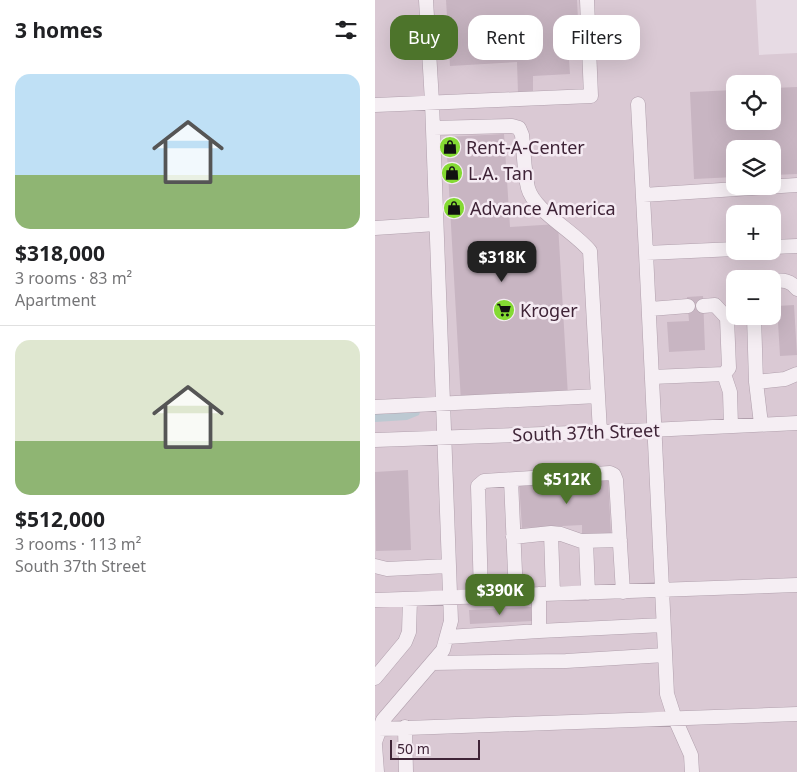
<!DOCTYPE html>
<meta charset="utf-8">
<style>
body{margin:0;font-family:"Noto Sans",sans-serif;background:#f6f6f6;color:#202124;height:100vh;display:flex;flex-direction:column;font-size:19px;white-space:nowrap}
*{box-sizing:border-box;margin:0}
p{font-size:16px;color:#757577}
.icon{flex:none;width:28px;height:28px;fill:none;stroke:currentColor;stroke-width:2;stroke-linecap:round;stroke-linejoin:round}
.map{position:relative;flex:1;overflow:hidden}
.sheet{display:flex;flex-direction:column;background:#fff;width:375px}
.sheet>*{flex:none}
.top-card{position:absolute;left:15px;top:15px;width:331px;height:45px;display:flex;gap:10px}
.controls{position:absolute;left:351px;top:75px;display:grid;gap:10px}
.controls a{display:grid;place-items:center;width:55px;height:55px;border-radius:10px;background:#fff;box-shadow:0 5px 20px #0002;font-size:25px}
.scale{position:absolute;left:15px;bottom:12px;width:90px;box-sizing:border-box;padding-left:5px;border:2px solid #3f2437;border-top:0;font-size:14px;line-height:18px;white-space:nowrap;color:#3f2437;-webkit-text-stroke:4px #f5ebf3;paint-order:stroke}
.price{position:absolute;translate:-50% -42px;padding:0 11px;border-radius:10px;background:#4d742b;color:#fff;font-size:16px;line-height:32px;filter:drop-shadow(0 1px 2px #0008)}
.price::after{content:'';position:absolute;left:50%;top:30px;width:15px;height:11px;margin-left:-8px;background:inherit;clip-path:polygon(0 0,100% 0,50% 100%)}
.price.active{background:#222;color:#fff}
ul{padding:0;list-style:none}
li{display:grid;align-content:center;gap:10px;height:265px;padding:0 15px}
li+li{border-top:1px solid #e0e0e0}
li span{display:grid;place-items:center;height:155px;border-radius:15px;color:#555}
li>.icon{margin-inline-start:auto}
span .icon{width:90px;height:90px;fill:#fffc;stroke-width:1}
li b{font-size:21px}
h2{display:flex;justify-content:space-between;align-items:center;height:60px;padding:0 15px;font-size:21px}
.pill{padding:0 18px;border-radius:15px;background:#fff;box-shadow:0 5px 20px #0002;font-size:18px;line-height:45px}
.pill.active{background:#4d742b;color:#fff}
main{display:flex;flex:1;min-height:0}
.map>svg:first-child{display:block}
.built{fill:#dac9d4;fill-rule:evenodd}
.green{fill:#bcc9d2}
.building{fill:#c8b5c2}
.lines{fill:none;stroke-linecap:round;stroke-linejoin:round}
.minor-casing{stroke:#b1a0ad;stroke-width:15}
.minor{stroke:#f5eef3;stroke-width:14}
.labels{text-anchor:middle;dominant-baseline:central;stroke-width:5;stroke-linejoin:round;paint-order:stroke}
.poi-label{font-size:18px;fill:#3f2437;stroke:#f5ebf3;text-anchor:start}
.street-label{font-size:18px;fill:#3f2437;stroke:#f5ebf3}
</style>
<main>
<section class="sheet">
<h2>3 homes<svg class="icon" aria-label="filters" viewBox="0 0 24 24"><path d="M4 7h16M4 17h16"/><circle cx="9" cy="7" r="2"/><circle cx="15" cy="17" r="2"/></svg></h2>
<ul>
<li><span style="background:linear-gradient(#bfe0f5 65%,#8fb573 0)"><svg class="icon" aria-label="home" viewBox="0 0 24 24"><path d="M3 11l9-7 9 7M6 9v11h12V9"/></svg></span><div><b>$318,000</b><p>3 rooms · 83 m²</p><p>Apartment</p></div></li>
<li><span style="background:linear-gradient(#dfe7d0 65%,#8fb573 0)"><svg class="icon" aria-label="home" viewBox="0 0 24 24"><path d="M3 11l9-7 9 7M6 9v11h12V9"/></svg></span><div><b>$512,000</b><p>3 rooms · 113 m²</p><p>South 37th Street</p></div></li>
</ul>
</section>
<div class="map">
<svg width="422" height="772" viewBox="0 0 422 772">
<rect width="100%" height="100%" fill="#e7dbe4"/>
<path class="built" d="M0 0H381L384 55 422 53V772H0ZM360 84H398V121H360ZM360 149H398V186H360ZM360 214H398V251H360ZM360 279H398V316H360Z"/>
<path class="green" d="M45 412 44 415 32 420 0 422V414Z"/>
<path class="building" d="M71 0H202L205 59 194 60 195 74 158 76V91L143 93 142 62 75 66Z
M422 87V174L398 175V149H360V177L319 179 315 92 360 90V121H398V88Z
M129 134 135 227 183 224 193 396 86 402 71 137Z
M328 296 330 350 294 352 292 322 314 321 312 297Z
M419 305 422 355 405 356 402 306Z
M33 470 36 550 1 551 0 472Z
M233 478 236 534 207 536V525L147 528 144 483Z
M156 607 157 621 95 624 94 610Z"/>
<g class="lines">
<g class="minor-casing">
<path id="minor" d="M263 104 271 253
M0 105 216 96 212 0
M58 128 137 126 144 128 147 135C149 152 149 172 153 188 159 211 199 231 215 251L225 432
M268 195 422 185
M0 228 61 224
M398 247 422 246
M398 281C408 280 415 280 422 289
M328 306 340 305 352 318 354 368 349 374
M275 309 313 306
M379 316 381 382 386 424
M349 374 355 392 356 426
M277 377 349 374
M381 382 410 379 422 374
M0 407 223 396
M0 440 255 431 422 423
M136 480 141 595
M176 533 178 594
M138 537 176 533 186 534 206 541 245 540
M211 541 213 593
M0 566 12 569 73 566
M106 596 103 486 109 481 235 473 239 475 241 480 248 592
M0 600 422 585
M164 631 288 625
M72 637 164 631V594
M57 663 191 661 290 655
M0 678 30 642 34 632 35 599
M30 727 31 772
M4 729 422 714
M0 742 8 720 68 650 76 621 57 102 51 0
M0 745 2 772
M317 772 316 755 300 719 292 694 271 253 360 249"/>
</g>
<use href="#minor" class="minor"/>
</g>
<defs>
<g id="shop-disc" transform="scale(1.125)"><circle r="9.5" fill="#84da33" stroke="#f5ebf3"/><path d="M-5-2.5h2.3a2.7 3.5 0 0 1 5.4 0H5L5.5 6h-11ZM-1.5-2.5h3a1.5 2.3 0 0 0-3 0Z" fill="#111"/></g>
<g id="supermarket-disc" transform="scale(1.125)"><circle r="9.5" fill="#84da33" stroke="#f5ebf3"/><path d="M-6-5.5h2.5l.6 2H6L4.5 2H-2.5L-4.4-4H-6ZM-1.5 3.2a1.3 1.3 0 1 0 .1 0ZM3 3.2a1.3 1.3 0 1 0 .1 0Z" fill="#111"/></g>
</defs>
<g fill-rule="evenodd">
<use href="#shop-disc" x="75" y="147"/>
<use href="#shop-disc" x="77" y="173"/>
<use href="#shop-disc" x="79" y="208"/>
<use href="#supermarket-disc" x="129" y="310"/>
</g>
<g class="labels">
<g class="poi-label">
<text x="91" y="147">Rent-A-Center</text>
<text x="93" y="173">L.A. Tan</text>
<text x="95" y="208">Advance America</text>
<text x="145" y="310">Kroger</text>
</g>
<g class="street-label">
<text transform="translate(211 432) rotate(-2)">South 37th Street</text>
</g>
</g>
</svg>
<div class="controls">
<a><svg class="icon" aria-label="locate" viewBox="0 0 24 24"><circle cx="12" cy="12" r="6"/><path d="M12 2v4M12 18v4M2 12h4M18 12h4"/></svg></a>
<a><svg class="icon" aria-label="layers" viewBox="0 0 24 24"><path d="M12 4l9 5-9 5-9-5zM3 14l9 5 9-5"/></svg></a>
<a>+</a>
<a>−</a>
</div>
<div class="scale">50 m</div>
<b class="price active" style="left:127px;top:283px">$318K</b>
<b class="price" style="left:192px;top:505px">$512K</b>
<b class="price" style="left:125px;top:616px">$390K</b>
<div class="top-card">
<a class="pill active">Buy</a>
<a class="pill">Rent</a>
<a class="pill">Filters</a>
</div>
</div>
</main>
